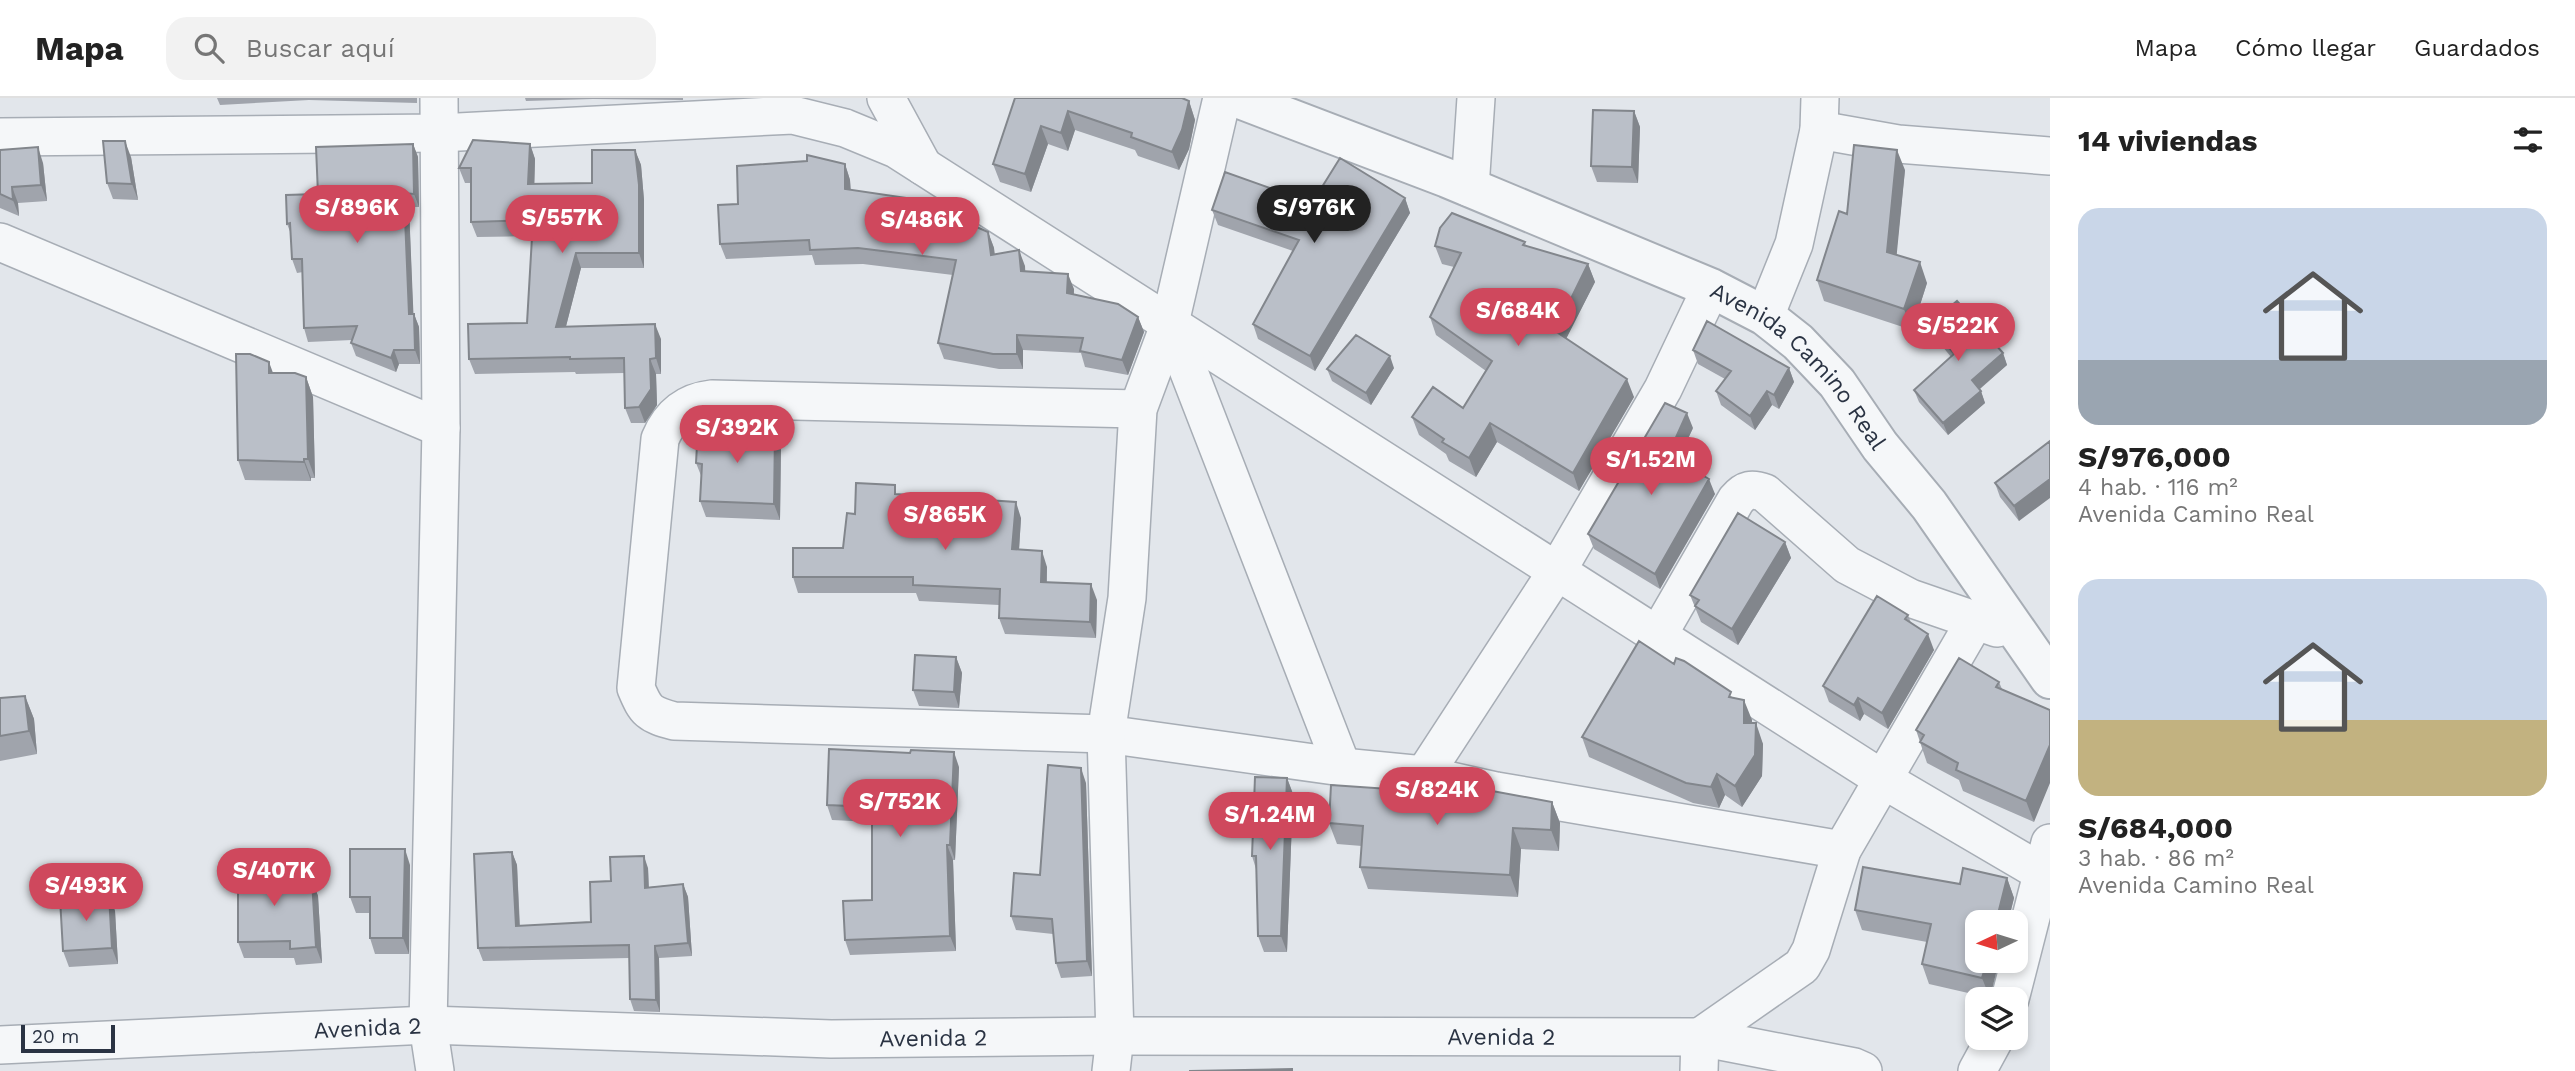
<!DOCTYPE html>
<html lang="es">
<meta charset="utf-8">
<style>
body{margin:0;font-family:"Work Sans",sans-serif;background:#f2f2f2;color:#222;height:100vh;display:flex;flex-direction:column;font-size:26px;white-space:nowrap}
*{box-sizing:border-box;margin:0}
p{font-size:23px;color:#767676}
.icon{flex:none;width:38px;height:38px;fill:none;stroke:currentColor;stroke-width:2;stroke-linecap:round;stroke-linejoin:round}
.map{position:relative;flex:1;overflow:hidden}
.side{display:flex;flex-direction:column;background:#fff;width:525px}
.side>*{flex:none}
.needle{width:46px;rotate:266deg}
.controls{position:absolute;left:1965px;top:812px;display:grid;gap:14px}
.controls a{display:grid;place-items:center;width:63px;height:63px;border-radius:14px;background:#fff;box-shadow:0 4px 10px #0003;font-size:35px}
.scale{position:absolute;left:21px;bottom:18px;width:94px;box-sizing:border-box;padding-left:7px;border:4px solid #2a3343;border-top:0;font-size:19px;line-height:24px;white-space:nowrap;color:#2a3343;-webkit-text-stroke:5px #f2f5f8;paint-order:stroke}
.price{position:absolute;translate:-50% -60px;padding:0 16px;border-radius:24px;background:#cf485d;color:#fff;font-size:23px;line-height:46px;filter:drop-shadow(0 2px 4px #0008)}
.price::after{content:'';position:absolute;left:50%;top:42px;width:21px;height:16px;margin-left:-10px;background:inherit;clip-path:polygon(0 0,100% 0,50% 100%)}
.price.current{background:#222;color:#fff}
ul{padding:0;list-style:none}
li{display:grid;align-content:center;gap:14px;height:371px;padding:0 28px}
li span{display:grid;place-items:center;height:217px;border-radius:21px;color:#555}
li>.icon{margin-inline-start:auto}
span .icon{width:126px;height:126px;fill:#fffc;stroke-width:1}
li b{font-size:30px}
h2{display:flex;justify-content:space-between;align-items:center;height:84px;padding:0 28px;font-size:30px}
header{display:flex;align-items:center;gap:42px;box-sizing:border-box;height:98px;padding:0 35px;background:#fff;border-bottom:2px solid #e0e0e0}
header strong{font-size:33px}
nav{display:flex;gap:38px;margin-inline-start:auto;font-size:24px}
.search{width:490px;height:63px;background:#f2f2f2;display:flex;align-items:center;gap:18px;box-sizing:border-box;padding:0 24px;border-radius:21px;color:#767676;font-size:26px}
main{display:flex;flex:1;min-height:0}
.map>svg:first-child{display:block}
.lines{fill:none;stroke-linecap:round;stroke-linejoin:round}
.minor-casing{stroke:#a7adb5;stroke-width:40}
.tertiary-casing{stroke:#a7adb5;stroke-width:42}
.minor{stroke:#f5f7f9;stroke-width:37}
.tertiary{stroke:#f5f7f9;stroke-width:38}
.wall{fill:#a0a4ac}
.shaded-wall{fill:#82868c}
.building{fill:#babfc8;stroke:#82868c;stroke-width:2}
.labels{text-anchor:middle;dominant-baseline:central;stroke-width:6;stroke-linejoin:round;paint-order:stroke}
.street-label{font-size:23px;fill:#2a3343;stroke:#f2f5f8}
</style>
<header>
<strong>Mapa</strong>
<div class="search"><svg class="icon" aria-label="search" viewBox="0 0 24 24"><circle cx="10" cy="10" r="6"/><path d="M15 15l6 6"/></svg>Buscar aquí</div>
<nav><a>Mapa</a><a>Cómo llegar</a><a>Guardados</a></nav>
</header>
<main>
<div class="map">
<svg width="2050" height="973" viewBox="0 0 2050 973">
<rect width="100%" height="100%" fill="#e2e6eb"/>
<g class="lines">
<g class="minor-casing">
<g id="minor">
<path d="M886 0 923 68"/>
<path d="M1819 32 1898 46 2050 58"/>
<path d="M0 39 439 35 793 17 845 30 896 51 1884 682 2041 774"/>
<path d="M1470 90 1476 0"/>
<path d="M0 144 441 330"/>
<path d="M1765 218 1794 146 1819 32 1820 0"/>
<path d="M1170 225 1342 669"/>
<path d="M1138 311 712 301C686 304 670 317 660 341L636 590C646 614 649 616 674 623L1106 636 1342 669 1424 677 1496 693 1842 752"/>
<path d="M1658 537 1736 402C1745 391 1752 390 1765 395L1847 467 1910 500 1997 530"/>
<path d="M1424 677 1557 473 1663 291 1711 190"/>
<path d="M2010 901 2050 745"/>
<path id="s1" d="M0 947 428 927 831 941 1115 938 1700 939 1854 969 1863 973"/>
<path d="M435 973 428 927 441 330 439 0"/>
<path d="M1111 973 1115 938 1106 636 1127 500 1138 311 1170 225 1222 0"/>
<path d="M1699 973 1700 939 1802 868 1811 852 1842 752 1975 523"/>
<path d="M1977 973 1995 940"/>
</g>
</g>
<g class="tertiary-casing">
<g id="tertiary">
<path id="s2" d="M1237 0 1447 80 1711 190 1765 218 1798 244 1837 285 1880 348 1929 407 2050 581"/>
</g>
</g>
<use href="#minor" class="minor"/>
<use href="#tertiary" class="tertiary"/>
</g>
<path class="wall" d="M217 0H417V5L309 2 220 7Z
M525 0H683V2L593 1 526 3Z
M1015 0 1189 3 1195 22 1189 51 1179 72 1138 58 1135 52 1075 32 1068 53 1048 46 1031 94 1000 84 993 66Z
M1634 13 1640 29 1638 85 1597 84 1591 68Z
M413 46 418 59 419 109H409L413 216H414L419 229 420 266H399L396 274 356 258 351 245 352 242 308 244 304 230 303 174 297 175 292 161 291 136 287 126 318 96Z
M530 46 535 61 534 86 592 85 635 52 641 67 644 102V170H581L566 228 661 241V276H656L657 307 645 325H631L625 310 624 275 576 276 575 274 475 276 469 261 527 225 532 138 477 139 471 124V85H465L459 70Z
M0 52 43 65 47 103 18 105 19 118 0 110Z
M131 59 138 102 113 101 107 85Z
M845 66 850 82 851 92 988 134 994 150V156L1025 168V173L1074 191V196L1138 219 1144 234 1128 277 1085 269 1081 255 1023 252V271H999L944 261 938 245 953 177 863 166 815 167 812 157 726 161 720 146Z
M1905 72 1896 157 1927 185 1912 232 1824 203 1817 182 1847 116Z
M1405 100 1410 115 1315 273 1258 241 1253 226 1293 153 1218 127 1212 112Z
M1525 144 1526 149 1588 166 1595 184 1566 240 1634 299 1579 393 1497 344 1476 379 1449 363 1446 356 1419 337 1412 319 1463 310 1486 273 1436 237 1430 219 1454 169 1442 166 1435 148Z
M1930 226 2003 255 2007 267 1980 291 1985 305 1948 337 1919 304 1914 292 1951 259 1934 238Z
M1693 252 1789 270 1794 284 1779 311 1772 307 1755 332 1721 307 1716 293 1725 281 1698 266Z
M1394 270 1371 307 1332 283 1327 271Z
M273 275 306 279 313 299 315 380H311V383L245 382 238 362Z
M1693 330 1678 362 1715 396 1660 491 1594 451 1588 436Z
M2050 343 2019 423 2000 399 1995 385Z
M781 349 780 422 706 419 700 403 702 380 696 365Z
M898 397 1021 420 1019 452 1047 469V484L1097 502 1096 540 1005 536 999 520V507L919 503 916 495H798L793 479 843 450 855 416Z
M1785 444 1791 460 1738 547 1701 524 1690 497Z
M1908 517 1911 525 1934 552 1888 631 1864 616 1860 623 1829 604 1823 588Z
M956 559 962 575 959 610 919 608 913 592Z
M1674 566 1734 600 1752 622V625L1763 646 1762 678 1742 709 1725 697 1719 710 1693 705 1589 659 1582 639Z
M1999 584 2002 591 2034 724 1963 693 1959 682 1927 665 1916 632Z
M25 598 34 621 37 656 0 663V600Z
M959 669 955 762H953L956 853 850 857 845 842 872 802V724L832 722 827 707Z
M1287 680 1293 696 1287 854H1264L1258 838 1256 771 1252 758Z
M1086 685 1092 878 1061 880 1056 865 1053 836 1016 832 1011 818 1040 777Z
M1552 704 1560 725 1559 753 1521 751 1518 799 1368 791 1360 769 1362 748 1337 746 1329 725Z
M512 754 517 767 520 828 591 824 611 783 648 770 649 789 683 786 688 799 692 858 659 860 660 914 634 913 630 901 629 860 483 863 478 850Z
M410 767 409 856H375L370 840V815H356L350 799Z
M277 779 278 784 312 782 318 798 322 865 296 867 294 860H244L238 844Z
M2007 780 2014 800 2008 824H1978L1990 900 1929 886 1922 866 1927 844 1862 832 1855 812 1960 786Z
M109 797 115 813 118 866 69 869 63 853Z"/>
<path class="shaded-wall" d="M1189 3 1195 22 1189 51 1179 72 1172 54Z
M1068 13 1075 32 1068 53 1061 35Z
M1634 13 1640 29 1638 85 1632 69Z
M1041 28 1048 46 1031 94 1025 76Z
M125 43 131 59 138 102 132 86Z
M413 46 418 59 419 109 414 96Z
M530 46 535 61 534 102 528 86Z
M38 49 43 65 47 103 41 87Z
M635 52 641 67 644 102V170L639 155Z
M1897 52 1905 72 1895 174 1887 154Z
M845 66 850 82 851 107 845 91Z
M12 89 18 105 19 118 13 102Z
M404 95 409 109 414 229 409 216Z
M1405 100 1410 115 1315 273 1310 258Z
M988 134 994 150 997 172 991 157Z
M1019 152 1025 168 1026 188 1021 173Z
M576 155 581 170 562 244 556 229Z
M1920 164 1927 185 1912 232 1904 211Z
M1588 166 1595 184 1561 251 1555 233Z
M1068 176 1074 191 1073 210 1067 195Z
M414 216 419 229 420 266 415 252Z
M1138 219 1144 234 1128 277 1122 262Z
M655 226 661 241V276L656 260Z
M1017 237 1023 252V271L1017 256Z
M394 252 399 266 396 274 391 260Z
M2003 255 2007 267 1976 294 1972 282Z
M1390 258 1394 270 1371 307 1366 295Z
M650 261 656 276 657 307 645 325 639 309Z
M269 264 276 283 269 275Z
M1789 270 1794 284 1779 311 1774 297Z
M306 279 313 299 315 380 308 361Z
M1627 281 1634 299 1579 393 1573 375Z
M1767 293 1772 307 1755 332 1750 318Z
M1981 293 1985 305 1948 337 1943 325Z
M1687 315 1693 330 1673 372 1668 357Z
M1490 325 1497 344 1476 379 1469 360Z
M775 333 781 349 780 422 774 406Z
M304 361 311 380V383L304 364Z
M1709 381 1715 396 1660 491 1655 476Z
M2050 381V400L2019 423 2014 408Z
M1016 404 1021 420 1018 467 1012 451Z
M1785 444 1791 460 1738 547 1732 531Z
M1042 453 1047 469 1046 500 1041 484Z
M1091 486 1097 502 1096 540 1090 524Z
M1928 536 1934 552 1888 631 1882 615Z
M956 559 962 575 959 610 954 594Z
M25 598 34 621 37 656 29 633Z
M1858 600 1864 616 1860 623 1854 607Z
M1744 602 1752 622 1751 645 1744 625Z
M1756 625 1763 646 1762 678 1742 709 1735 688Z
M2050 647V685L2034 724 2026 703Z
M954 654 959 669 955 762 950 747Z
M1081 670 1086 685 1092 878 1087 863Z
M1717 676 1725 697 1719 710 1711 689Z
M1287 680 1293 696 1287 854 1281 838Z
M1552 704 1560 725 1559 753 1551 732Z
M1513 730 1521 751 1518 799 1510 777Z
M947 747 953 762 956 853 950 838Z
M405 751 410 767 409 856 403 840Z
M512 754 517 767 520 840 516 828Z
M644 758 648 770 649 802 645 790Z
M272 763 277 779 279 801 273 785Z
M2007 780 2014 800 2008 824H1996Z
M312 782 318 798 322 865 316 849Z
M683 786 688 799 692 858 688 845Z
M109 797 115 813 118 866 112 850Z
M655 848 659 860 660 914 656 902Z
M1987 863H1999L1990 900 1982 880Z"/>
<path class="building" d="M1015 0H1182L1189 3 1182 32 1172 54 1131 39 1132 35 1068 13 1061 35 1041 28 1025 76 993 66Z
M1593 12 1634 13 1632 69 1591 68Z
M473 42 530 46 528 86 592 85V52H635L639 87V155H576L556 229 655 226 656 260 650 261 651 291 639 309 625 310 624 260 570 261V259L469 261 468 226 527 225 533 122 471 124V70H459Z
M103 43H125L132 86 107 85Z
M413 46 414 96 404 95 409 216H414L415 252H394L391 260 351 245 357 228 304 230 302 161H292L290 125 287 126 286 97 318 96 316 49Z
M1854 47 1897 52 1887 154 1920 164 1904 211 1817 182 1839 113 1847 116Z
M38 49 41 87 12 89 13 102 0 96V52Z
M807 57 845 66V91L913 101 988 134 991 157 1019 152 1021 173 1068 176 1067 195 1118 206 1138 219 1122 262 1080 253 1083 240 1017 237V256H993L938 245 956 162 858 150 810 152 809 142 720 146 718 107 738 106 737 68 807 63Z
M1340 60 1405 100 1310 258 1253 226 1299 142 1212 112 1225 74 1312 105Z
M1452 115 1525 144 1523 147 1588 166 1555 233 1627 281 1573 375 1490 325 1469 360 1442 344 1444 341 1412 319 1433 289 1463 310 1492 263 1430 219 1461 155 1435 148 1440 130Z
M1957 203 2003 255 1972 282 1981 293 1943 325 1914 292 1954 256 1930 226Z
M1707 223 1789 270 1774 297 1767 293 1750 318 1716 293 1731 273 1693 252Z
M1356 237 1390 258 1366 295 1327 271Z
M236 256H250L269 264V275H295L306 279 308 361H304V364L238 362Z
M1665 305 1687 315 1668 357 1709 381 1655 476 1588 436Z
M698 329 775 333 774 406 700 403 702 366 696 365Z
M2050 343V381L2014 408 1995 385Z
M856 385 895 387V396L1016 404 1012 451 1042 453 1041 484 1091 486 1090 524 999 520 1000 491 913 487V479H793V450H843L847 415 855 416Z
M1738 415 1785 444 1732 531 1695 508 1699 502 1690 497Z
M1877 498 1908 517 1905 521 1928 536 1882 615 1858 600 1854 607 1823 588Z
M1639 543 1674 566 1676 560 1684 563 1731 594 1729 599 1744 602V625H1756L1755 657 1735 688 1717 676 1711 689 1686 685 1582 639Z
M915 557 956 559 954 594 913 592Z
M1959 560 1999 584 1996 589 2050 612V647L2026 703 1956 672 1958 665 1920 644 1924 637 1916 632Z
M25 598 29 633 0 638V600Z
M829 651 910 655 911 652 954 654 950 747H947L950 838 845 842 843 803 872 802V709L827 707Z
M1048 667 1081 670 1087 863 1056 865 1052 821 1011 818 1014 775 1040 777Z
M1255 679 1287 680 1281 838H1258L1256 758H1252Z
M1331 687 1476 697V690L1552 704 1551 732 1513 730 1510 777 1360 769 1363 728 1329 725Z
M350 751H405L403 840H370V799H350Z
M512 754 516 828 591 824 590 784 611 783 610 759 644 758 645 790 683 786 688 845 655 848 656 902 630 901 629 847 478 850 474 756Z
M272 763 273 785 312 782 316 849 290 851V843L238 844V764Z
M1863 769 1960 786 1963 770 2007 780 1996 824H1978V863H1987L1982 880 1922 866 1931 826 1855 812Z
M109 797 112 850 63 853 60 800Z
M1292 971V973H1189Z"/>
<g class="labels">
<g class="street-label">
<text stroke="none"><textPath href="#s2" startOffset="630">Avenida Camino Real</textPath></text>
<text stroke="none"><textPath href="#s1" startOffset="368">Avenida 2</textPath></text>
<text stroke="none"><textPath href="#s1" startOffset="1502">Avenida 2</textPath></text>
<text stroke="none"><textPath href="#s1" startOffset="934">Avenida 2</textPath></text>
</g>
</g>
</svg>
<div class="controls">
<a><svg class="needle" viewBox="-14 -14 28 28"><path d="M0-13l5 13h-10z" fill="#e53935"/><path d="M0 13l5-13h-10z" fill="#767676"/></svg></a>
<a><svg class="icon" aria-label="layers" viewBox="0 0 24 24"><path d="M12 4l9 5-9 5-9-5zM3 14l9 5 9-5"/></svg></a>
</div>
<div class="scale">20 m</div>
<b class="price" style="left:357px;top:147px">S/896K</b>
<b class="price current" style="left:1314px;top:147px">S/976K</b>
<b class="price" style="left:562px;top:157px">S/557K</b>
<b class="price" style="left:922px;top:159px">S/486K</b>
<b class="price" style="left:1518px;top:250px">S/684K</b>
<b class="price" style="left:1958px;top:265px">S/522K</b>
<b class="price" style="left:737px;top:367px">S/392K</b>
<b class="price" style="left:1651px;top:399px">S/1.52M</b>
<b class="price" style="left:945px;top:454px">S/865K</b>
<b class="price" style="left:1437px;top:729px">S/824K</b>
<b class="price" style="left:900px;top:741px">S/752K</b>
<b class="price" style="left:1270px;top:754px">S/1.24M</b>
<b class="price" style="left:274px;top:810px">S/407K</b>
<b class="price" style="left:86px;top:825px">S/493K</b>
</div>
<section class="side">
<h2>14 viviendas<svg class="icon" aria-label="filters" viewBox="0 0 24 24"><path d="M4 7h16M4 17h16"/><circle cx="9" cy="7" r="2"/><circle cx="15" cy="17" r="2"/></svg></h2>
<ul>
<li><span style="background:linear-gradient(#c9d6e8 70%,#9aa5b1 0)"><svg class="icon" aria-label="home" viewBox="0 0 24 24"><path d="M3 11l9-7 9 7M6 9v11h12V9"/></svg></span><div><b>S/976,000</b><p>4 hab. · 116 m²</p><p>Avenida Camino Real</p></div></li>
<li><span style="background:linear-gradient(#c9d6e8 65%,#c2b280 0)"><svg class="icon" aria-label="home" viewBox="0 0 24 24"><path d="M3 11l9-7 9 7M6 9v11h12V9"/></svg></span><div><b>S/684,000</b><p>3 hab. · 86 m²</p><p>Avenida Camino Real</p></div></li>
</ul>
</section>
</main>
